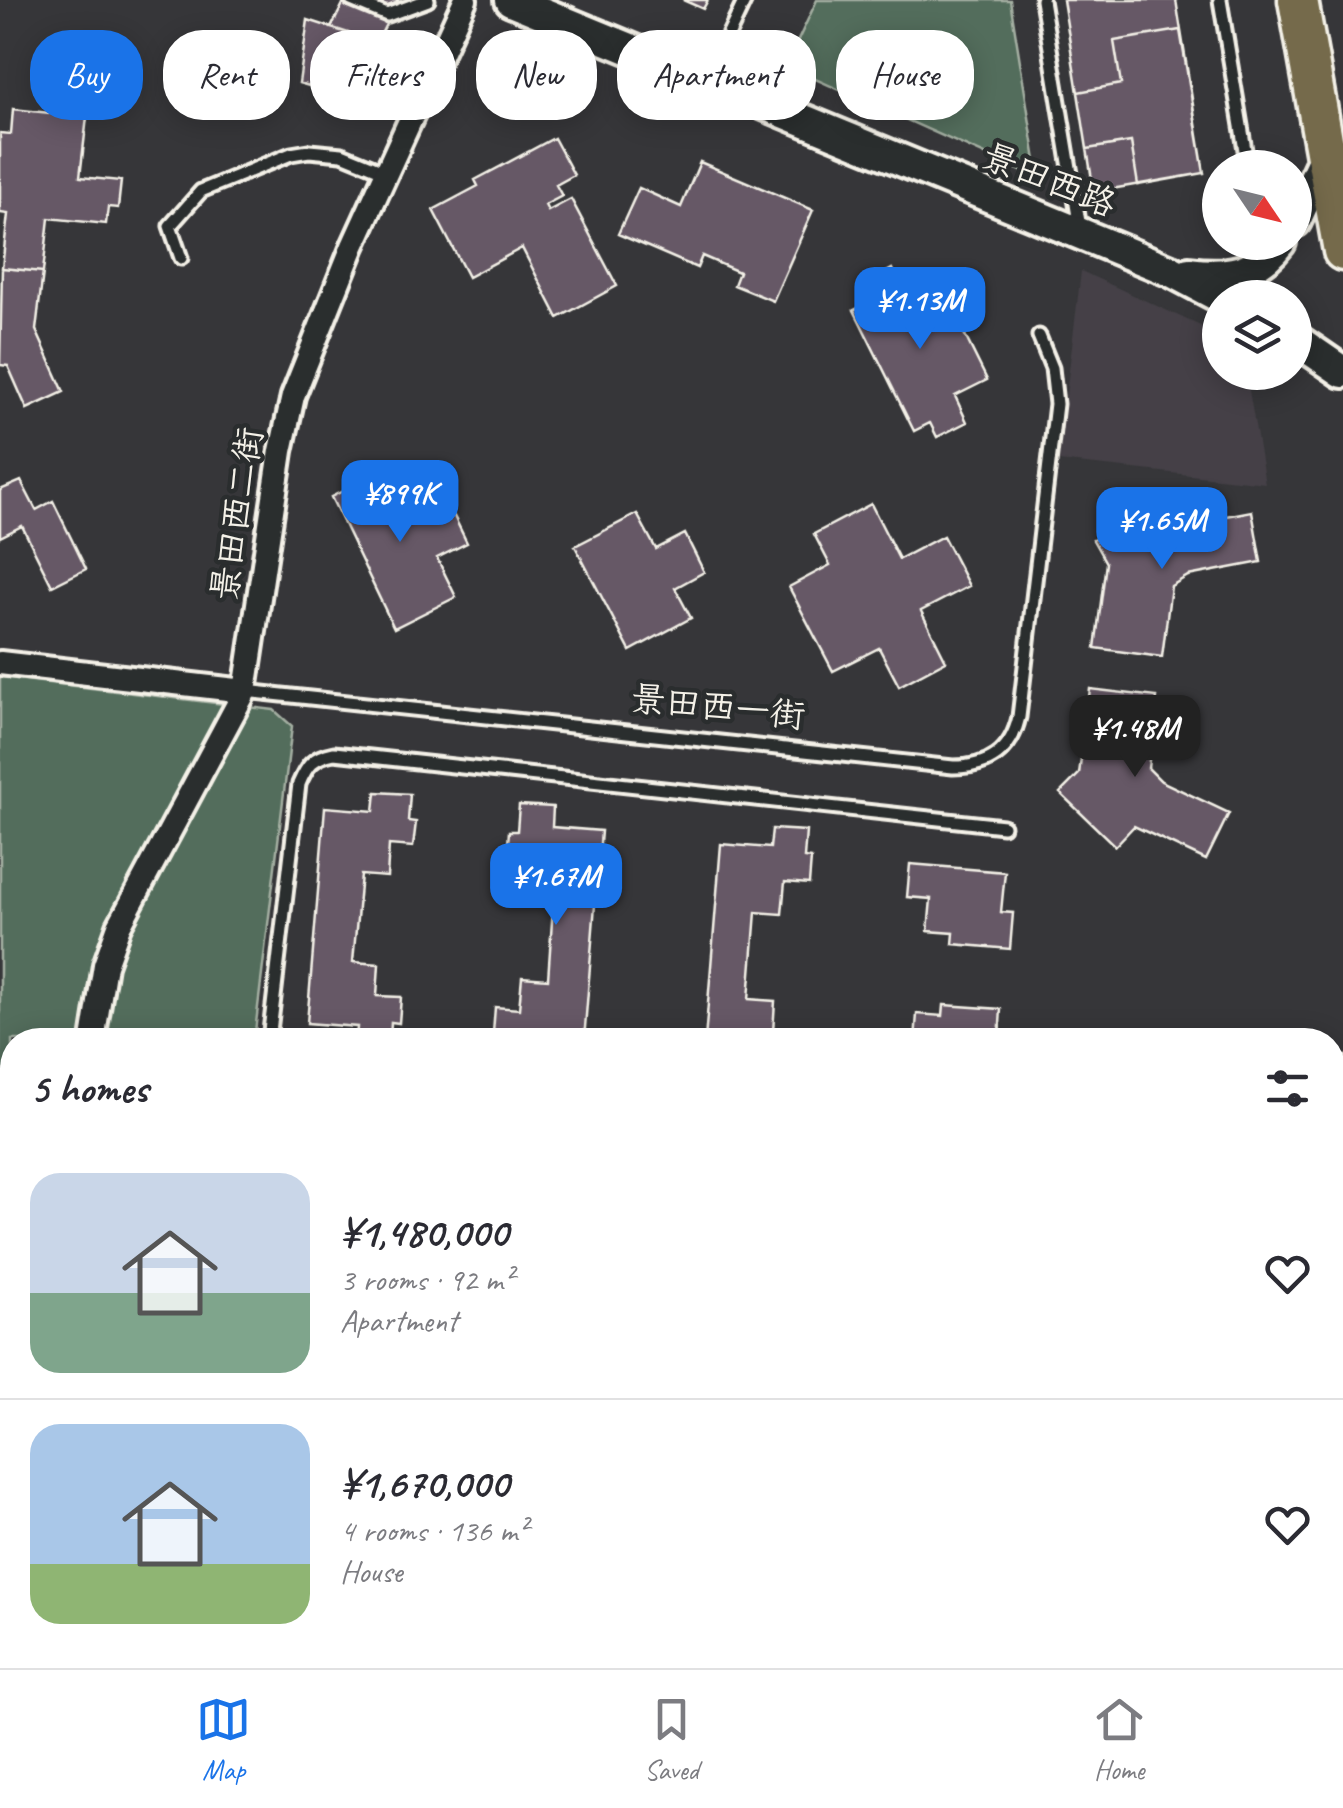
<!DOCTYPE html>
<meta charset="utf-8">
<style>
body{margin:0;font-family:Caveat,"LXGW WenKai TC",sans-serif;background:#f2f2f3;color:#2b2b33;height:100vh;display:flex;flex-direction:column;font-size:38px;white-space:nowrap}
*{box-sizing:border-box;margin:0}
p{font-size:32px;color:#7c7c81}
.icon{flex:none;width:55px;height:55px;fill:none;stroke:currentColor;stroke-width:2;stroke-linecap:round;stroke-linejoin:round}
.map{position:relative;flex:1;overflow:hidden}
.drawer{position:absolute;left:0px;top:1028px;width:1345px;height:642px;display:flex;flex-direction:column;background:#fff;border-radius:40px 40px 0 0;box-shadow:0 5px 25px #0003}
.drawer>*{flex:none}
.guide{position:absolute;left:30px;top:30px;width:1285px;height:90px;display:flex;gap:20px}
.needle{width:65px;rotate:125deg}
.fabs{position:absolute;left:1202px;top:150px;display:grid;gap:20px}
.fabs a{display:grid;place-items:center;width:110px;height:110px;border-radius:50%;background:#fff;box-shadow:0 5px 25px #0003;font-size:50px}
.price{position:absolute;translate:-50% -85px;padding:0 22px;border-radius:20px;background:#1a73e8;color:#fff;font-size:32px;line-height:65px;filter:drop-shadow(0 2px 5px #0008)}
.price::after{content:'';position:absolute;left:50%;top:60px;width:30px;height:22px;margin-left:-15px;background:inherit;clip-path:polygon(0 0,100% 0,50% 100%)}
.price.current{background:#222;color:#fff}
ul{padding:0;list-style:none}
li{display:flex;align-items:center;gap:30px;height:250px;padding:0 30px}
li+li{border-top:2px solid #e1e1e2}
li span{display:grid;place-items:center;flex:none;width:280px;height:200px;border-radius:30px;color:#555}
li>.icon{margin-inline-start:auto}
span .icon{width:120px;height:120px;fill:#fffc;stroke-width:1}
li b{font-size:42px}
h2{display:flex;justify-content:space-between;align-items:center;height:120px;padding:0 30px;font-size:42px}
.pill{padding:0 35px;border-radius:40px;background:#fff;box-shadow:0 5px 25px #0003;font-size:35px;line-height:90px}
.pill.current{background:#1a73e8;color:#fff}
.tab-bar{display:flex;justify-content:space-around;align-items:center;height:140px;border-top:2px solid #e1e1e2;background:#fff;font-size:28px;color:#7c7c81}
.tab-bar a{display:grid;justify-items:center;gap:5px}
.tab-bar .current{color:#1a73e8}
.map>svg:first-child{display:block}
.built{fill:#444046}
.green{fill:#536d5c;stroke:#a4afa2;stroke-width:2.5}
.building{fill:#665966;stroke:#f4f1e8;stroke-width:2.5}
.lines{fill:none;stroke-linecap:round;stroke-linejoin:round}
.service-casing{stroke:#f4f1e8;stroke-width:19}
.minor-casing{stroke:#f4f1e8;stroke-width:30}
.tertiary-casing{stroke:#f4f1e8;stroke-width:38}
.primary-casing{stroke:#f4f1e8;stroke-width:45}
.service{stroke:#2a2d2e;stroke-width:11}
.minor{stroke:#2a2d2e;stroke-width:22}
.tertiary{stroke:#2a2d2e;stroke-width:30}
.primary{stroke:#746b4b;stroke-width:38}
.labels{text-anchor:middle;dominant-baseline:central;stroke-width:9;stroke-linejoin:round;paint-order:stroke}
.street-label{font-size:35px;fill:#f4f1e8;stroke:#2a2d2e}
</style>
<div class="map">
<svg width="1343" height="1668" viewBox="0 0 1343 1668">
<rect width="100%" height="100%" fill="#363639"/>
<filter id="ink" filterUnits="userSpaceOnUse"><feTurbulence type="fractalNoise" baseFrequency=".01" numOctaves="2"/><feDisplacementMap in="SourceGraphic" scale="20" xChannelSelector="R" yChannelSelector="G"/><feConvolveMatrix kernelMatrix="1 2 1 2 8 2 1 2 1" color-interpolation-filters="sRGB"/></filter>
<g filter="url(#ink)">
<path class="built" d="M1081 271 1220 335V372L1246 373 1265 483 1058 461Z"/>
<path class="green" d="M817 0H1010L1039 179 786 66Z
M0 677 274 710 292 726 254 1040H12V1071L0 1070Z"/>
<path class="building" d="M345 0H398L377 42 331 28Z
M683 0H708L703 9Z
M1063 0H1176L1204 173 1094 192Z
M308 20 401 50 378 106 299 83Z
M1180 30 1204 173 1138 185 1131 142 1087 149 1078 92 1121 84 1114 41Z
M13 109 87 117 80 177 121 181 118 208 108 207 106 224 49 218 43 272 2 268 8 214 0 213V133L11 134Z
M554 138 574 175 556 185 562 196 545 205 548 211 571 199 617 286 558 318 522 248 468 277 433 210 478 186 475 180Z
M700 162 813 210 773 301 734 285 739 272 702 256 697 268 618 234 639 188 681 207Z
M2 268 43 272 36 330 64 392 27 409 8 366 0 365Z
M892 269 908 301 940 285 987 380 955 396 967 422 937 437 930 423 914 431 854 310 870 302 862 285Z
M393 466 419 519 448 504 467 543 437 558 456 597 394 628 331 497Z
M21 481 36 510 53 501 86 569 52 586 22 526 0 537V490Z
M1160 503 1173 526 1252 511 1261 562 1188 576 1171 586 1162 657 1095 648 1106 563 1093 540Z
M871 504 899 559 943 536 969 586 921 611 946 661 899 686 879 648 833 671 789 587 830 565 814 534Z
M637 514 656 549 685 534 704 572 675 588 691 618 630 651 575 546Z
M1090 689 1157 697 1148 768 1161 781 1229 813 1206 860 1134 826 1115 846 1060 793 1079 774Z
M376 792 410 794 408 821 416 822 413 847 389 845 387 877 361 875 353 962 379 964 377 996 401 997 399 1023 391 1022 390 1040H356L357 1027 307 1023 325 807 374 811Z
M519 805 553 807 552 827 601 831 584 1040H500V1033H493L495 1007 519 1009 522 977 548 979 554 892 529 890 531 859 507 857 509 831H517Z
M772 829 806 831 804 858 811 859 809 884 785 882 782 914 756 912 749 999 775 1001 773 1032 797 1034 796 1040H705L721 844 770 848Z
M910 864 1005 872 1001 912 1013 913 1010 949 953 944 954 933 928 931 931 899 907 897Z
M944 1005 1001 1009 999 1040H915L917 1014 943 1016Z"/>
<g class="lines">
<g class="service-casing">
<path id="service" d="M351 0 387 15 428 0
M1042 0 1080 228
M1220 0 1248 168
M708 78 745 0
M181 258 170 226 201 191 291 154 309 151 342 154 386 172
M245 691 953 767C989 767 1011 752 1019 717L1056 404 1052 368 1039 336
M269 1040 299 784C307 765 313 757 334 753L1003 826"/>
</g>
<g class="minor-casing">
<path id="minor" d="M0 663 245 691
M93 1040 105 965 119 926 245 691 281 451 293 396 353 246 465 0
M0 1097 12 1099"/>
</g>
<g class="tertiary-casing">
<path id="tertiary" d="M511 0 1171 271 1222 298
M1295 221 1325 156
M1189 273C1227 278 1255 275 1280 242
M1295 339 1343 372"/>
</g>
<g class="primary-casing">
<path id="primary" d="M1298 0 1343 251
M1332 1115 1343 1077
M1332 1298 1343 1277
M1053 1668 1059 1658
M1135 1668 1140 1658"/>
</g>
<use href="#service" class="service"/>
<use href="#minor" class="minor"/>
<use href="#tertiary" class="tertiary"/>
<use href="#primary" class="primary"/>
</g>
</g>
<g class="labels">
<g class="street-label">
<text transform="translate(1049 180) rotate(22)">景田西路</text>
<text transform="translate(237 514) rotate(-81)">景田西二街</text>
<text transform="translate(718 707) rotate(6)">景田西一街</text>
</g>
</g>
</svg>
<div class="fabs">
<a><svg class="needle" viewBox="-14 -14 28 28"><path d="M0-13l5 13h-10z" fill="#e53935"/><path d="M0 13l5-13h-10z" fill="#7c7c81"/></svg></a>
<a><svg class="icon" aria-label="layers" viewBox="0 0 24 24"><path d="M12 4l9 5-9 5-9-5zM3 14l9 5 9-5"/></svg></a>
</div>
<b class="price" style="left:920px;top:352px">¥1.13M</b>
<b class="price" style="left:400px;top:545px">¥899K</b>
<b class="price" style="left:1162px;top:572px">¥1.65M</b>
<b class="price current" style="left:1135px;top:780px">¥1.48M</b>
<b class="price" style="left:556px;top:928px">¥1.67M</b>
<div class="guide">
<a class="pill current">Buy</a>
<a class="pill">Rent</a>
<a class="pill">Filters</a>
<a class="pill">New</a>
<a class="pill">Apartment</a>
<a class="pill">House</a>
</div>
<section class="drawer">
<h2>5 homes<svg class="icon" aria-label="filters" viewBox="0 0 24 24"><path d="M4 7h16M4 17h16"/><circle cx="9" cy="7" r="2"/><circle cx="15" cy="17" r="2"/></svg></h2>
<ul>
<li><span style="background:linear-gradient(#c9d6e8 60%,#7fa58c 0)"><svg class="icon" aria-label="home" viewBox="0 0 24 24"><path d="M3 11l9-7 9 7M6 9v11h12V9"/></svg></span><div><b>¥1,480,000</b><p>3 rooms · 92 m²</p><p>Apartment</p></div><svg class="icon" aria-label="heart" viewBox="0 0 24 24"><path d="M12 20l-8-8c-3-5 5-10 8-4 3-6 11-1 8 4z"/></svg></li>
<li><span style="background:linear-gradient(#a9c7e8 70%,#8fb573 0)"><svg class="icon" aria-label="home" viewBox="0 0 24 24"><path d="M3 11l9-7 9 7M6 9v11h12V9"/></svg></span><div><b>¥1,670,000</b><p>4 rooms · 136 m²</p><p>House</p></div><svg class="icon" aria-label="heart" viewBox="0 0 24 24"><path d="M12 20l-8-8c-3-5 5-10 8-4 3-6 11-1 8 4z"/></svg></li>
</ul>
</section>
</div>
<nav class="tab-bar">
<a class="current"><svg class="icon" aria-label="map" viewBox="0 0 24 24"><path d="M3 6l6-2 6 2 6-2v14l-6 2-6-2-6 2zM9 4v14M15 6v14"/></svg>Map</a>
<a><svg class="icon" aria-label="saved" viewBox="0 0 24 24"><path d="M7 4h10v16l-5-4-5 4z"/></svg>Saved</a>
<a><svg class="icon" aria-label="home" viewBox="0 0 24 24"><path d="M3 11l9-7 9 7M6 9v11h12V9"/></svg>Home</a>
</nav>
